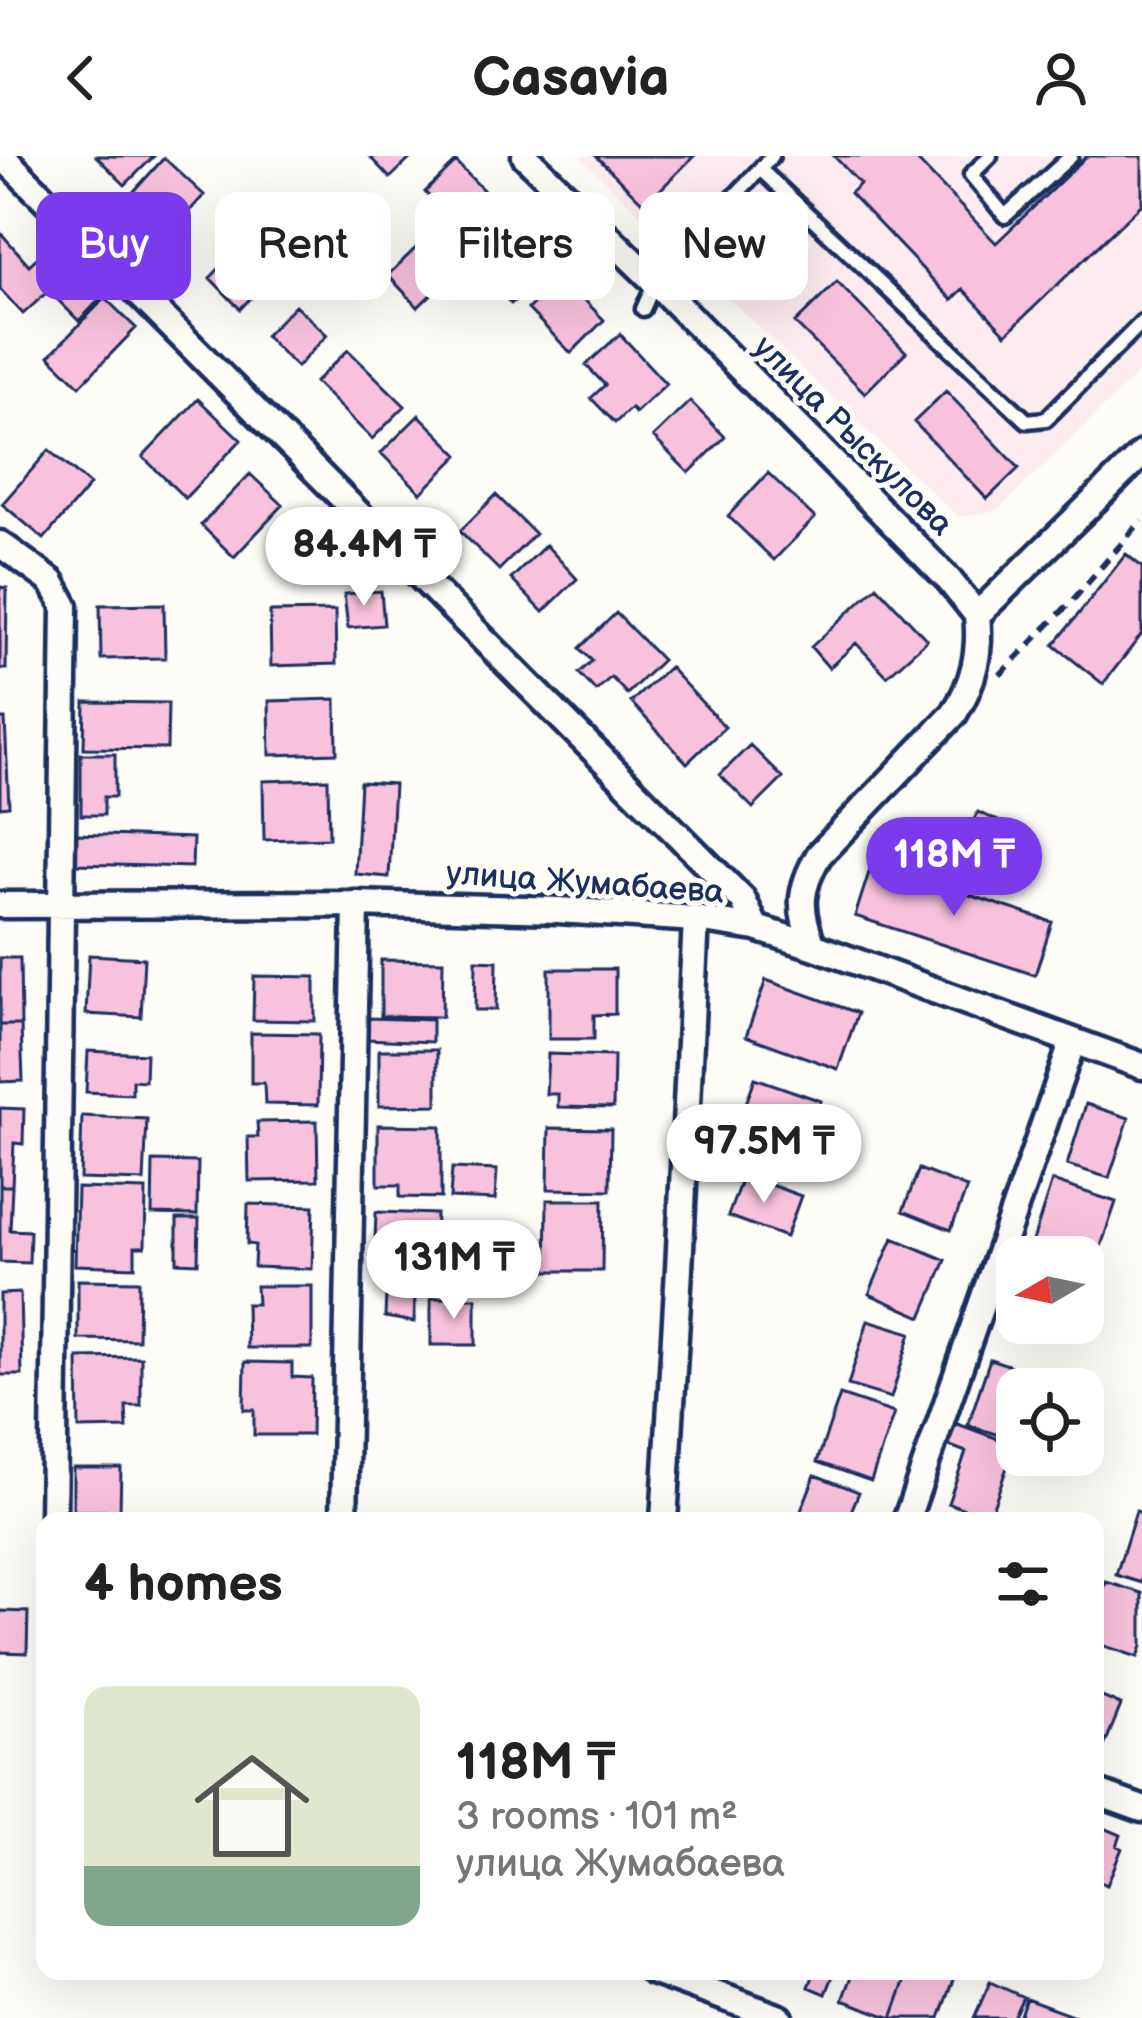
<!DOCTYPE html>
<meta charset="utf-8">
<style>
body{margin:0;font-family:"Balsamiq Sans",sans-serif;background:#f2f2f2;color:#222;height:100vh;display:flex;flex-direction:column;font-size:45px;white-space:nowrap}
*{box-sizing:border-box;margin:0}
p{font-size:39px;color:#767676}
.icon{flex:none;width:66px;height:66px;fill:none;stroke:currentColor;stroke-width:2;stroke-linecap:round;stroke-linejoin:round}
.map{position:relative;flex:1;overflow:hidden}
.drawer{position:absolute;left:36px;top:1356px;width:1068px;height:468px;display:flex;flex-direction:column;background:#fff;border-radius:24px;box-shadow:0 12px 48px #0002}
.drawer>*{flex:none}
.guide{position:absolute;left:36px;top:36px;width:1071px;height:108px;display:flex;gap:24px}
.needle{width:78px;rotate:261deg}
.buttons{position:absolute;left:996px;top:1080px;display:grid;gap:24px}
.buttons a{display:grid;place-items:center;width:108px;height:108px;border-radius:24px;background:#fff;box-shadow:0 12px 48px #0002;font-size:60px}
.price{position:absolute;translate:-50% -102px;padding:0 27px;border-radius:42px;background:#fff;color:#222;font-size:39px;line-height:78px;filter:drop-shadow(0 3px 6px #0008)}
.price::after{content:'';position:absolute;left:50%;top:72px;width:36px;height:27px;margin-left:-18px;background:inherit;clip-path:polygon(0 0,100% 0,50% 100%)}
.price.selected{background:#7c3aed;color:#fff}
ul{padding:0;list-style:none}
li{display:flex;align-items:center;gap:36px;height:300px;padding:0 48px}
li+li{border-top:3px solid #e0e0e0}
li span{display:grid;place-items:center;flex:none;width:336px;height:240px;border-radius:24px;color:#555}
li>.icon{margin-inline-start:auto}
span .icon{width:144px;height:144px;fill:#fffc;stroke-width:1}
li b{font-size:51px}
h2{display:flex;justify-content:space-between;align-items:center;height:144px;padding:0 48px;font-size:51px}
.pill{padding:0 42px;border-radius:24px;background:#fff;box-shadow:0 12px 48px #0002;font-size:42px;line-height:108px}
.pill.selected{background:#7c3aed;color:#fff}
header{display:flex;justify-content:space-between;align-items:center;height:156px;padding:0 48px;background:#fff;font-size:54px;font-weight:600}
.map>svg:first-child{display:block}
.built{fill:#fcebef}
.building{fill:#f8c2dc;stroke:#1b2f5e;stroke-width:3}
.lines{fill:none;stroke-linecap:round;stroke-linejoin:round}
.service-casing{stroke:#1b2f5e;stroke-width:21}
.minor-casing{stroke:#1b2f5e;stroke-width:33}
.path{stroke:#1b2f5e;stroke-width:6;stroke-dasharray:12 9;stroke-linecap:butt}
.service{stroke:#fdfcf7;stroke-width:12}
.minor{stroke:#fdfcf7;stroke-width:24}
.labels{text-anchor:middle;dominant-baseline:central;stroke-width:10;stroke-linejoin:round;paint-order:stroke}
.street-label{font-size:33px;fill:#1b2f5e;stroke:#fdfcf7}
</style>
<header><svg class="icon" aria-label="back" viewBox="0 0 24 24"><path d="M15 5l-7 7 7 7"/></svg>Casavia<svg class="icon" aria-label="person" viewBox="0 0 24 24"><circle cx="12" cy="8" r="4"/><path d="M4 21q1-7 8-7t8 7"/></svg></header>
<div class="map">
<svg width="1142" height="1862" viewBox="0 0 1142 1862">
<rect width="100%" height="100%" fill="#fdfcf7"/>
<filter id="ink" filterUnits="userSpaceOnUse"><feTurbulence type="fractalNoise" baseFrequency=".00833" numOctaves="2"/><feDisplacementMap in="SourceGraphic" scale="24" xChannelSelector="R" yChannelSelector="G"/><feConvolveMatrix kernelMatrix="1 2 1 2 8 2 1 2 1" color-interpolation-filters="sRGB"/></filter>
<g filter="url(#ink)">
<path class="built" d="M579 0H1142V213L998 354 958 361Z"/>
<path class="building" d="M96 0H154L125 29Z
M369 0H413L390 22Z
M596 0H694L645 49Z
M834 0H913L996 87 1087 0H1142V48L1006 178 963 133 952 144 850 37 860 28Z
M164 2 204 39 168 79 128 42Z
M456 6 485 36 453 67 425 36Z
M493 46 552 112 511 148 453 82Z
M0 76 29 109 51 89 73 113 23 158 0 133Z
M419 89 449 121 418 151 388 119Z
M240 91 271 121 240 153 210 122Z
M73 118 100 143 79 165 53 139Z
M561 120 604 164 571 197 528 153Z
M837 126 906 196 865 237 795 167Z
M105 142 136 172 80 230 49 200Z
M295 149 327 179 297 211 265 180Z
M620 178 666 228 635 257 631 252 615 267 591 242 605 229 586 209Z
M348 194 405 250 372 283 315 226Z
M946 235 1019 312 987 343 914 266Z
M198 243 241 284 185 342 143 301Z
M690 245 725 281 689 317 653 281Z
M419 259 459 299 421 337 381 297Z
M49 294 90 329 44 383 2 348Z
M768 317 815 362 774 404 728 360Z
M250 318 283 349 234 401 201 369Z
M496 339 535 378 499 414 460 375Z
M546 389 577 423 543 456 511 423Z
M1126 398 1142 411V478L1103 528 1054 489Z
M877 430 927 484 887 520 856 487 829 512 811 491Z
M0 431 7 432 6 513H0Z
M381 435 384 469 348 472 344 438Z
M164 448 165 502 101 503 100 449Z
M335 455 336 508 271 510 270 456Z
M616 457 662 504 627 538 611 521 596 535 579 517 592 505 580 492Z
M669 511 725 571 687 607 631 546Z
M336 543 337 597 270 599 269 545Z
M85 546 168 547 167 593 84 592Z
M0 563H5L9 650 0 651Z
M750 589 783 622 753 652 720 619Z
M81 598H115V641H104V659H81Z
M328 623 329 682 264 684 263 625Z
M360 626 394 628 389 721 355 718Z
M978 656 1030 679 1008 727 957 704Z
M76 678 193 682 192 711 76 708Z
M872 707 1052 766 1035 819 855 760Z
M89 799 144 802 141 861 86 858Z
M0 802H20L21 869H0Z
M381 804 443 805 442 861 381 860Z
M476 804 497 805 496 854H475Z
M549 813H615V858L594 859V883H549Z
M254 820 315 821V865L253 864Z
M766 824 858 857 838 913 746 880Z
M367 862 432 864V886L366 883Z
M0 869H21L23 925 0 926Z
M251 877 319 878 318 949 265 948 264 927H251Z
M379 894H437V949L379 950Z
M88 895 146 898 145 925 132 924V938L86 936Z
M548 898 614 900 613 952 558 951V938H546Z
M755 922 821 945 794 1019 729 996Z
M1086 948 1129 962 1109 1022 1067 1009Z
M0 952 24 953 23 988 14 987 12 1030H0Z
M82 960 147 963 144 1025 80 1023Z
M317 965 318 1024 249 1025 248 981H258L257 966Z
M378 969 441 970V1042L400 1041V1029H378Z
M549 972 611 973 610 1034 548 1033Z
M153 1005 198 1006 197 1059 152 1058Z
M452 1012 497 1014 495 1044 450 1042Z
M919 1013 967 1032 951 1074 903 1055Z
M743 1019 801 1040 786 1081 728 1060Z
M1052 1025 1116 1046 1094 1111 1083 1108V1101H1062L1031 1091Z
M0 1030H12L10 1074 30 1075 29 1107 0 1106Z
M77 1032 146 1034 145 1091H135V1111L75 1109Z
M547 1044H603L602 1115H546Z
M248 1048 314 1050 312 1113 254 1111 255 1089 247 1088Z
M376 1056 436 1058 434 1118 374 1116Z
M177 1063H199L198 1107 177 1106Z
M893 1082 946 1104 922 1161 869 1138Z
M1017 1122V1167H1069L1066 1181 1006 1166Z
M78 1124 139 1125 138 1184 78 1183Z
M256 1130H312V1192H247L246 1148H257Z
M20 1137 22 1219H0V1138Z
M386 1138 415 1140 414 1166 385 1161Z
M431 1142H476V1189H431Z
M868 1164 911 1177 891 1242 848 1229Z
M141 1201V1250H126L127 1272 79 1273 78 1202Z
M990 1203 1041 1220 1036 1233H1017V1285L968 1269Z
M245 1206 292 1207V1221L312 1222 311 1279H254V1254H244Z
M840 1239 894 1257 871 1325 817 1306Z
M952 1266 1015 1289 989 1362 948 1347 966 1296 945 1288Z
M73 1312H121L120 1355H73Z
M815 1319 859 1336 847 1365H797Z
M1136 1355 1142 1357V1427L1116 1419Z
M1106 1426 1142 1437V1490L1138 1501 1095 1487V1460Z
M0 1455 28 1456 27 1497 0 1496Z
M1095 1538 1121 1549 1101 1598 1095 1595Z
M1095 1668 1121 1679 1117 1690 1122 1692 1107 1729 1095 1724Z
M815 1815H835L826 1838 809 1831Z
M854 1815H909L892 1862 843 1844Z
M909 1815H957L940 1862H892Z
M990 1826 1023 1841 1013 1862H974Z
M1026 1842 1075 1860V1862H1019Z"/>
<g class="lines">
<g class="service-casing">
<path id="service" d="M990 0 971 19 1005 60 1071 0
M760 13 1027 265 1046 263 1142 166
M643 153 655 126 772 0"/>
</g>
<g class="minor-casing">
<path id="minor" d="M2 0 743 744 756 772
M525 0 655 126 949 424 977 459
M0 388 52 426 65 450 53 1365
M977 459 1142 298
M0 749 356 748 558 754 696 763 756 772 813 790 1142 910
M813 790C798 753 799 733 819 699L954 558C974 526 981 496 977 459
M344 1365 356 748
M664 1365 679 1113 696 763
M906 1365 1073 885
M1095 1636 1142 1653
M652 1815 780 1862"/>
</g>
<path class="path" d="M1000 519 1072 445 1142 364"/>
<use href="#service" class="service"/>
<use href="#minor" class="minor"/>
</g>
</g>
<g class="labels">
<g class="street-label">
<text transform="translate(853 280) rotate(45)">улица Рыскулова</text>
<text transform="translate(585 727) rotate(4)">улица Жумабаева</text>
</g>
</g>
</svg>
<div class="buttons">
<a><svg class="needle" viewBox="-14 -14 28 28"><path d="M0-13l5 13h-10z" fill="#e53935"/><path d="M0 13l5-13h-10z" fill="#767676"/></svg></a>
<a><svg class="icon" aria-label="locate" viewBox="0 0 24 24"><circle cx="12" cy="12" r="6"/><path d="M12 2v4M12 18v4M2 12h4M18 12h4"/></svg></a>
</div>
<b class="price" style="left:364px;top:453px">84.4M ₸</b>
<b class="price selected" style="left:954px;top:763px">118M ₸</b>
<b class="price" style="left:764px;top:1050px">97.5M ₸</b>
<b class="price" style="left:454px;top:1166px">131M ₸</b>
<div class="guide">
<a class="pill selected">Buy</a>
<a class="pill">Rent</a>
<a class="pill">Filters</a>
<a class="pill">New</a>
</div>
<section class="drawer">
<h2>4 homes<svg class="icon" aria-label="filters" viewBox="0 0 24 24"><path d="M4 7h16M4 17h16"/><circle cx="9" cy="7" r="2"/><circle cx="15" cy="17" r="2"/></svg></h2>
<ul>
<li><span style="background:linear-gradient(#dfe7d0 75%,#7fa58c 0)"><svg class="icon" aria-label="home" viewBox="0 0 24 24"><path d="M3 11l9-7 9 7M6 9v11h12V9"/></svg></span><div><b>118M ₸</b><p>3 rooms · 101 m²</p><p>улица Жумабаева</p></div></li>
</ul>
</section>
</div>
